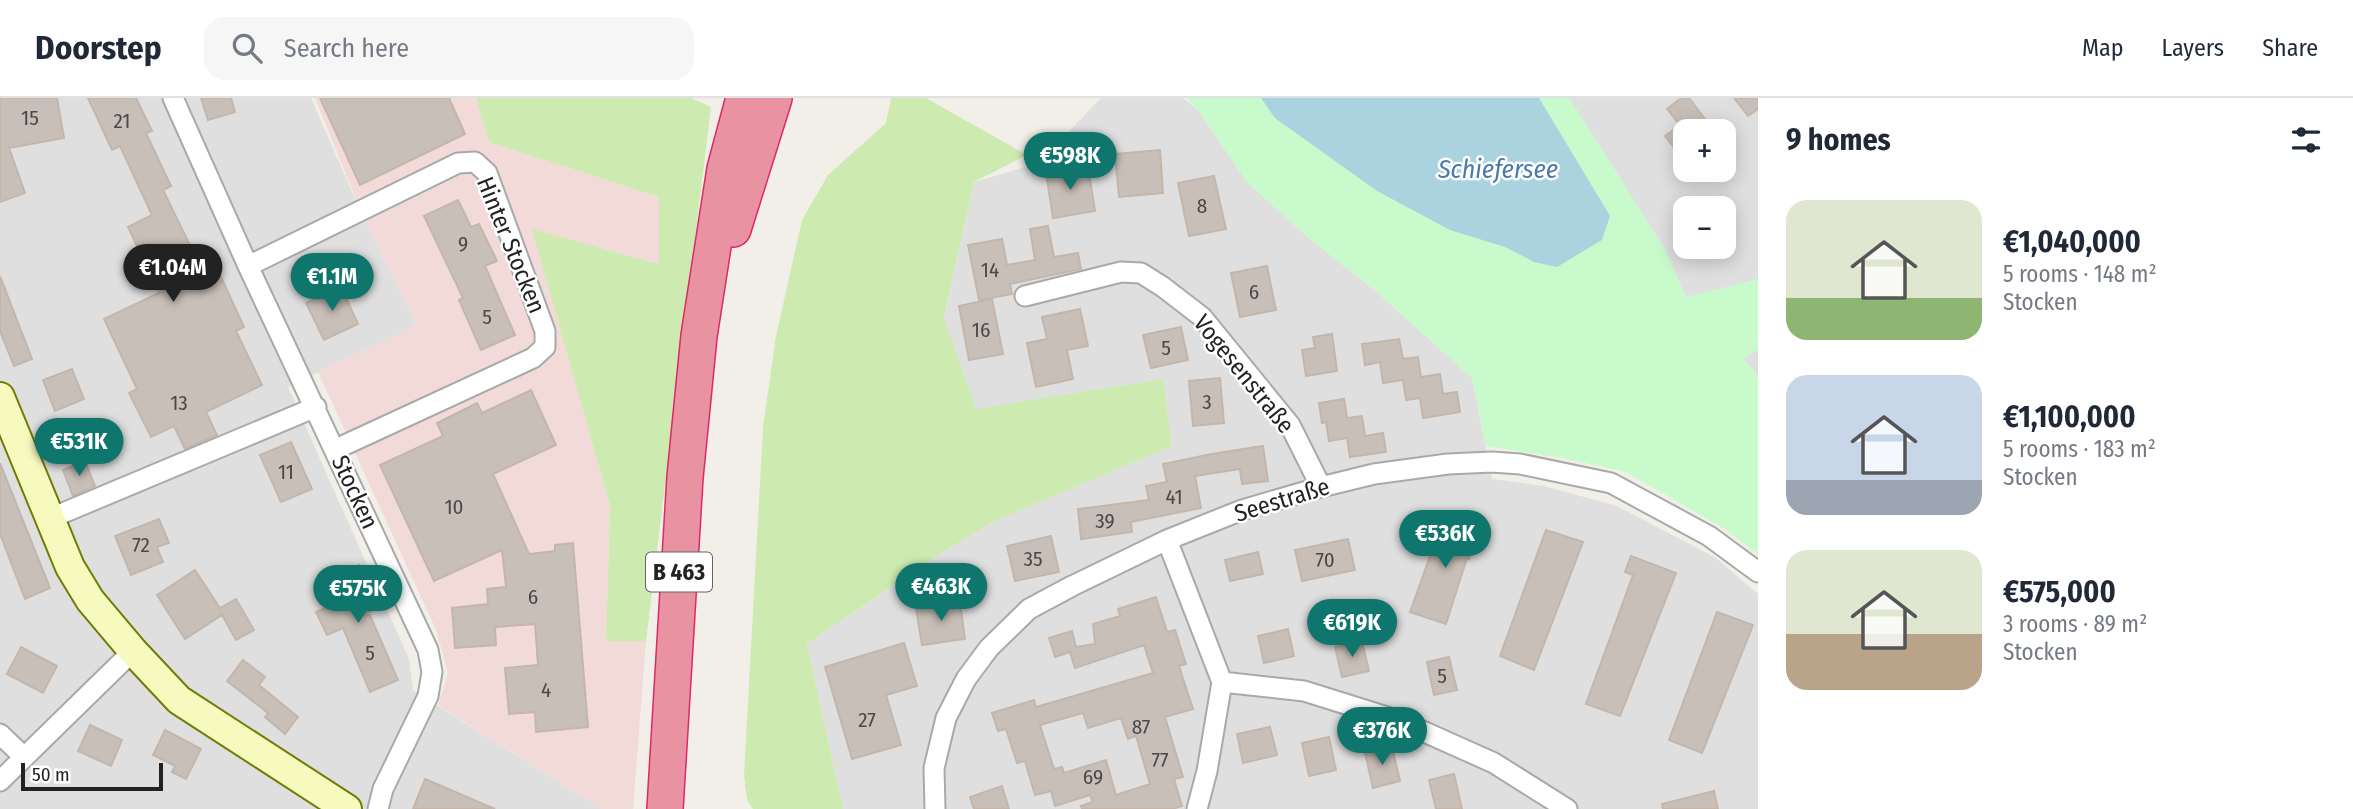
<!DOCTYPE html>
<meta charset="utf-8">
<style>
body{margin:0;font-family:"Fira Sans Condensed",sans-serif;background:#f6f6f7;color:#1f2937;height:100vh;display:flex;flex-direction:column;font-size:26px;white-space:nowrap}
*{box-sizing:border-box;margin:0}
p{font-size:23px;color:#747a83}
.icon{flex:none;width:38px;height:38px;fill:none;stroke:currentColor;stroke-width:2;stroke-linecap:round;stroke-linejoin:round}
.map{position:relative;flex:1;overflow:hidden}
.panel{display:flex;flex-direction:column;background:#fff;width:595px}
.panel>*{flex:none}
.fabs{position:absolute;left:1673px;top:21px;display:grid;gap:14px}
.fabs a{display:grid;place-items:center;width:63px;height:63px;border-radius:14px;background:#fff;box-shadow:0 4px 18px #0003;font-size:35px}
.scale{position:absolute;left:21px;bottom:18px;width:142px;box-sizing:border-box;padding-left:7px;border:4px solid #222;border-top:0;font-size:19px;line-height:24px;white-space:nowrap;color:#222;-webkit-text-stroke:5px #fff;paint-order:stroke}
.price{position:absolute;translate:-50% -60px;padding:0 16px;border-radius:24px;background:#0f766e;color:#fff;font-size:23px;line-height:46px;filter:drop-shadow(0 2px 4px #0008)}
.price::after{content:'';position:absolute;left:50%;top:42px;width:21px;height:16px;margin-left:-10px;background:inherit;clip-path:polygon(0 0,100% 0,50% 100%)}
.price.on{background:#222;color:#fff}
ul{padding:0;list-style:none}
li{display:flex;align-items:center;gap:21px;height:175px;padding:0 28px}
li span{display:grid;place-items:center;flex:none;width:196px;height:140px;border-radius:21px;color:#555}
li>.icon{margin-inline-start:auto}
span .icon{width:84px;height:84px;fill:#fffc;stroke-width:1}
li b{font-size:30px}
h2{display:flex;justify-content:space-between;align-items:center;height:84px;padding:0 28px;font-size:30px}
header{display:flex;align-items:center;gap:42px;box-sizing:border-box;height:98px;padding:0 35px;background:#fff;border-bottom:2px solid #e0e1e3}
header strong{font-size:33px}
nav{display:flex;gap:38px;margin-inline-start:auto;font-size:24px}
.search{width:490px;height:63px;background:#f6f6f7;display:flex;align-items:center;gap:18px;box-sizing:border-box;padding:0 24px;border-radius:21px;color:#747a83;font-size:26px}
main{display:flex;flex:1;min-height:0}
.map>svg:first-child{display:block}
.residential{fill:#e0dfdf;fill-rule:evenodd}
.commercial{fill:#f2dad9}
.grass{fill:#cdebb0}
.park{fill:#c8facc}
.water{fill:#aad3df}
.building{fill:#c7bfb8;stroke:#c4b6ab;stroke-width:2;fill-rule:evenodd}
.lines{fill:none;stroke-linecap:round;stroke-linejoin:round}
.street-casing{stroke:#a9a9a9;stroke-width:23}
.secondary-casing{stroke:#707d05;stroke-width:32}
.highway-casing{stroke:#dc2a67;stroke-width:38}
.street{stroke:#fff;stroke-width:19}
.secondary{stroke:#f7fabf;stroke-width:28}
.highway{stroke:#e892a2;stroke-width:35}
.labels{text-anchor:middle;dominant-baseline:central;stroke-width:5;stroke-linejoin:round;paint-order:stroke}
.number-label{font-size:21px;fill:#4b4948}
.shield{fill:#fff;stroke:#646464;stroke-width:2}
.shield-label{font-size:23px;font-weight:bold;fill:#222}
.street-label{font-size:24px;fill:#222;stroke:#fff}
.water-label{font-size:26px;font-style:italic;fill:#4a7aab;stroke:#fff}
</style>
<header>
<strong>Doorstep</strong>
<div class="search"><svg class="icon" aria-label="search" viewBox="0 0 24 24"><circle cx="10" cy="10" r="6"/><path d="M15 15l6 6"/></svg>Search here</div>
<nav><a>Map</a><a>Layers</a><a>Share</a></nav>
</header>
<main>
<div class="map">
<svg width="1758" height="711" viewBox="0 0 1758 711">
<rect width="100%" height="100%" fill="#f2efe9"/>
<path class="residential" d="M0 0H311L364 121 417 227 288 289 409 561 413 592 602 711H0Z
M1101 0H1183L1199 13 1247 84 1304 136 1378 195 1472 280 1492 381 1544 388 1617 408 1716 460 1758 496V711H843L807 546 936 458 993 424 1172 348 1163 281 976 312 944 221 974 84 1039 65Z
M1569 0H1758V181L1686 200 1664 150ZM1685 33H1724V72H1685ZM1685 110H1724V149H1685Z
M1758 251V278L1744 261Z"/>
<path class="commercial" d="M315 0H476L489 44 659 99 660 166 533 132 610 408 606 542 646 543 633 711H602L438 607 448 575 436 532 318 274 417 227 364 121Z"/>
<path class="grass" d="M476 0H691L711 9 646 543H606L610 408 532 131 659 166V99L489 44Z
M891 0H926L1027 57 974 84 944 220 976 311 1163 281 1172 348 993 424 936 458 807 546 843 711H753L747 702 744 678 763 329 776 238 802 122 828 77 886 25Z"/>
<path class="park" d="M1186 0H1569L1664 150 1686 199 1758 181V251L1744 261 1758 278V456L1723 430 1626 374 1567 361 1486 348 1472 280 1378 195 1304 136 1247 84 1199 13Z"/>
<path class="water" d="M1261 0H1539L1610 118 1602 142 1557 169 1534 164 1505 149 1450 132 1377 93 1275 20Z"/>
<path class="building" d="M0 0H57L64 40 9 50 25 95 0 104Z
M88 0H136L152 33 146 35 171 88 163 92 203 174 216 168 244 229 236 233 262 287 206 314 217 337 185 351 174 328 151 339 129 295 137 291 104 221 159 195 128 129 152 117 120 48 112 52Z
M201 0H231L235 14 208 22Z
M320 0H449L465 36 360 87Z
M1681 0H1689L1714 33H1685V64L1665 38 1680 27 1667 11Z
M1734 0H1758V11L1748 18Z
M1160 52 1163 95 1119 99 1115 56Z
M1088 69 1095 113 1053 120 1046 75Z
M1214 78 1226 131 1189 138 1178 85Z
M458 102 471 129 479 126 497 163 485 168 515 237 481 252 459 202 463 200 424 118Z
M1048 128 1054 159 1078 155 1081 171 1010 186 1012 196 979 202 968 147 1002 141 1007 167 1035 162 1030 131Z
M1267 168 1276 212 1240 219 1231 175Z
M0 178 32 261 14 268 0 233Z
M341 189 358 226 324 242 306 205Z
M992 201 1003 256 969 262 959 208Z
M1080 211 1088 248 1067 252 1073 281 1036 289 1027 245 1047 241 1042 219Z
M1181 229 1188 262 1151 270 1143 237Z
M1332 236 1337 273 1306 278 1302 252 1315 250 1313 239Z
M1399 241 1403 261 1418 259 1421 279 1440 276 1443 296 1457 294 1460 314 1423 320 1420 300 1406 302 1403 282 1383 285 1380 264 1365 267 1362 246Z
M72 271 84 301 55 313 43 282Z
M1220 280 1224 325 1193 328 1189 283Z
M531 292 556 347 493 376 529 456 555 453V447L573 445 588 629 536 634 535 614 509 616 505 570 538 567 535 526 495 529 496 547 455 550 452 510 488 506 487 491 506 489 502 452 434 483 380 367 443 338 437 325 477 305 482 315Z
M1344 301 1347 320 1362 318 1365 338 1383 335 1386 354 1350 359 1347 340 1329 343 1326 324 1322 325 1319 305Z
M291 344 312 391 281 404 260 357Z
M1263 348 1268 383 1242 386 1240 371 1195 378 1201 410 1131 424 1132 434 1081 441 1078 411 1149 402 1146 388 1167 384 1163 366 1212 356Z
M85 363 95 388 73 398 63 372Z
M0 365 50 490 25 501 0 436Z
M1444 419 1480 432 1469 461 1467 460 1446 526 1410 514Z
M159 421 169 445 157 449 163 464 131 477 115 438Z
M1546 432 1583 444 1534 572 1500 558Z
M1051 438 1059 474 1015 483 1007 448Z
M1348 441 1355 472 1302 483 1295 452Z
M1258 454 1263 476 1230 483 1225 462Z
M1631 458 1676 475 1620 618 1586 606 1633 477 1625 474Z
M359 467 378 509 361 518 370 517 398 582 370 594 343 530 327 537 316 514 334 506 323 483Z
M195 472 220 510 236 501 254 532 236 542 222 517 185 541 157 497Z
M1156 499 1167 534 1175 532 1186 566 1179 568 1193 611 1165 619 1183 679 1174 681 1182 708 1172 711H1082L1081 708 1093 704 1090 697 1055 708 1051 693 1035 697 1025 663 1017 665 1006 631 998 633 992 615 1034 602 1036 609 1153 575 1144 547 1075 570 1070 554 1055 559 1049 540 1072 533 1076 549 1095 546 1093 526 1120 518 1118 511ZM1083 615 1088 630 1121 620 1128 641 1136 638 1150 686 1116 697 1106 662 1064 675 1062 669 1054 671 1040 627Z
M960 504 965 541 922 547 916 510Z
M1717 514 1753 527 1702 655 1669 642Z
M1288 531 1294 558 1264 565 1258 538Z
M1362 543 1369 573 1342 579 1335 549Z
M904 545 917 588 886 597 901 647 852 661 825 569Z
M21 549 57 568 43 595 7 576Z
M1449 559 1457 592 1434 597 1427 564Z
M243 562 265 579 259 587 298 619 285 636 265 619 268 615 227 583Z
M90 627 122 642 111 668 78 653Z
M1270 629 1277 657 1243 665 1237 636Z
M165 632 201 651 186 681 172 674 175 668 153 657Z
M1329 639 1336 672 1309 678 1302 645Z
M1392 649 1400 683 1373 690 1365 655Z
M1454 676 1462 711H1436L1429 682Z
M425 681 495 711H413Z
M1002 688 1009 711H974L970 699Z
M1714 693 1718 711H1663L1662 706Z"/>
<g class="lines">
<g class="street-casing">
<path id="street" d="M173 0 248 168 428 552 432 574 428 598 383 691 378 711
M248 168 458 65 475 64 487 75 545 233V249L533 260 336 351
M1025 198 1121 174 1141 175 1163 189 1202 219 1290 327 1321 389
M51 420 316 309
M1167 442 1222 584 1207 673 1197 711
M1222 584 1304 593 1400 623 1494 665 1567 711
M0 636 23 658
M0 683 133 553
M935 711 934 670 946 620 966 581 989 550 1029 511 1072 488 1167 442 1242 412 1321 389 1374 376 1448 366 1492 364 1520 366 1611 385 1709 438 1758 474"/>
</g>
<g class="secondary-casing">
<path id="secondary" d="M0 299 70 469 90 502 133 553 179 602 347 711"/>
</g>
<g class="highway-casing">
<path id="highway" d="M733 131 774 0
M665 711 685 379 699 238 725 71 744 0"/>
</g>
<use href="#street" class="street"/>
<use href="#secondary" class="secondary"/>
<use href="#highway" class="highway"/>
</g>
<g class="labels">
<g class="number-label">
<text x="30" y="20">15</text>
<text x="122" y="23">21</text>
<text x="1202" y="108">8</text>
<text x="463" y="146">9</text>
<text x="990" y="172">14</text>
<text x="1254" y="194">6</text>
<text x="487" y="219">5</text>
<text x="981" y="232">16</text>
<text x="1166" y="250">5</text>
<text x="1207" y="304">3</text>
<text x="179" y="305">13</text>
<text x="286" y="374">11</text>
<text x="1174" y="399">41</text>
<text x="454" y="409">10</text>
<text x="1105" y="423">39</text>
<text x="141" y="447">72</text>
<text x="1033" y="461">35</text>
<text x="1325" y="462">70</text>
<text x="533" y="499">6</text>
<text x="370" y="555">5</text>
<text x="1442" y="578">5</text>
<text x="546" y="592">4</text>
<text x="867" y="622">27</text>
<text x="1141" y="629">87</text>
<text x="1160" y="662">77</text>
<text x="1093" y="679">69</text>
</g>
<rect class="shield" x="646" y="454.5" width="66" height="39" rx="5"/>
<g class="shield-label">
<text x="679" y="474">B 463</text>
</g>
<g class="street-label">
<text transform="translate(511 147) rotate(68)">Hinter Stocken</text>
<text transform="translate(1244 276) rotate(51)">Vogesenstraße</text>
<text transform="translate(355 394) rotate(65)">Stocken</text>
<text transform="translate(1282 402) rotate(-17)">Seestraße</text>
</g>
<g class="water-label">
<text x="1498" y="71">Schiefersee</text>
</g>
</g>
</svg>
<div class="fabs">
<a>+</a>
<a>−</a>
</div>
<div class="scale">50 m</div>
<b class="price" style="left:1070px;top:94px">€598K</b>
<b class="price on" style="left:173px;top:206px">€1.04M</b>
<b class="price" style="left:332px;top:215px">€1.1M</b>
<b class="price" style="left:79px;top:380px">€531K</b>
<b class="price" style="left:1445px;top:472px">€536K</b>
<b class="price" style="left:941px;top:525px">€463K</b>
<b class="price" style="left:358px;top:527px">€575K</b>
<b class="price" style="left:1352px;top:561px">€619K</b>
<b class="price" style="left:1382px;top:669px">€376K</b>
</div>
<section class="panel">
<h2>9 homes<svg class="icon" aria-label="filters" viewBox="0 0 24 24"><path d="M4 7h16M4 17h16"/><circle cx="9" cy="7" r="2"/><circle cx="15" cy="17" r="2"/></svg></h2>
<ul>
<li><span style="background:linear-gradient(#dfe7d0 70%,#8fb573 0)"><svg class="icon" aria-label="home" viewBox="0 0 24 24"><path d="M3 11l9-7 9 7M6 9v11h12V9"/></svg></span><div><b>€1,040,000</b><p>5 rooms · 148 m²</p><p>Stocken</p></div></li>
<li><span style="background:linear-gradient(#c9d6e8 75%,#9aa5b1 0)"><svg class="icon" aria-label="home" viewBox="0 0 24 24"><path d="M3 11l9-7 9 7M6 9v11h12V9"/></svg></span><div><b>€1,100,000</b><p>5 rooms · 183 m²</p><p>Stocken</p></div></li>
<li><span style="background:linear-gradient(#dfe7d0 60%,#b9a48a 0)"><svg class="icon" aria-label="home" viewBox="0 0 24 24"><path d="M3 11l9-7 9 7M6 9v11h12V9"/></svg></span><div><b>€575,000</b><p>3 rooms · 89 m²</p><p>Stocken</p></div></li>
</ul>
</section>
</main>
